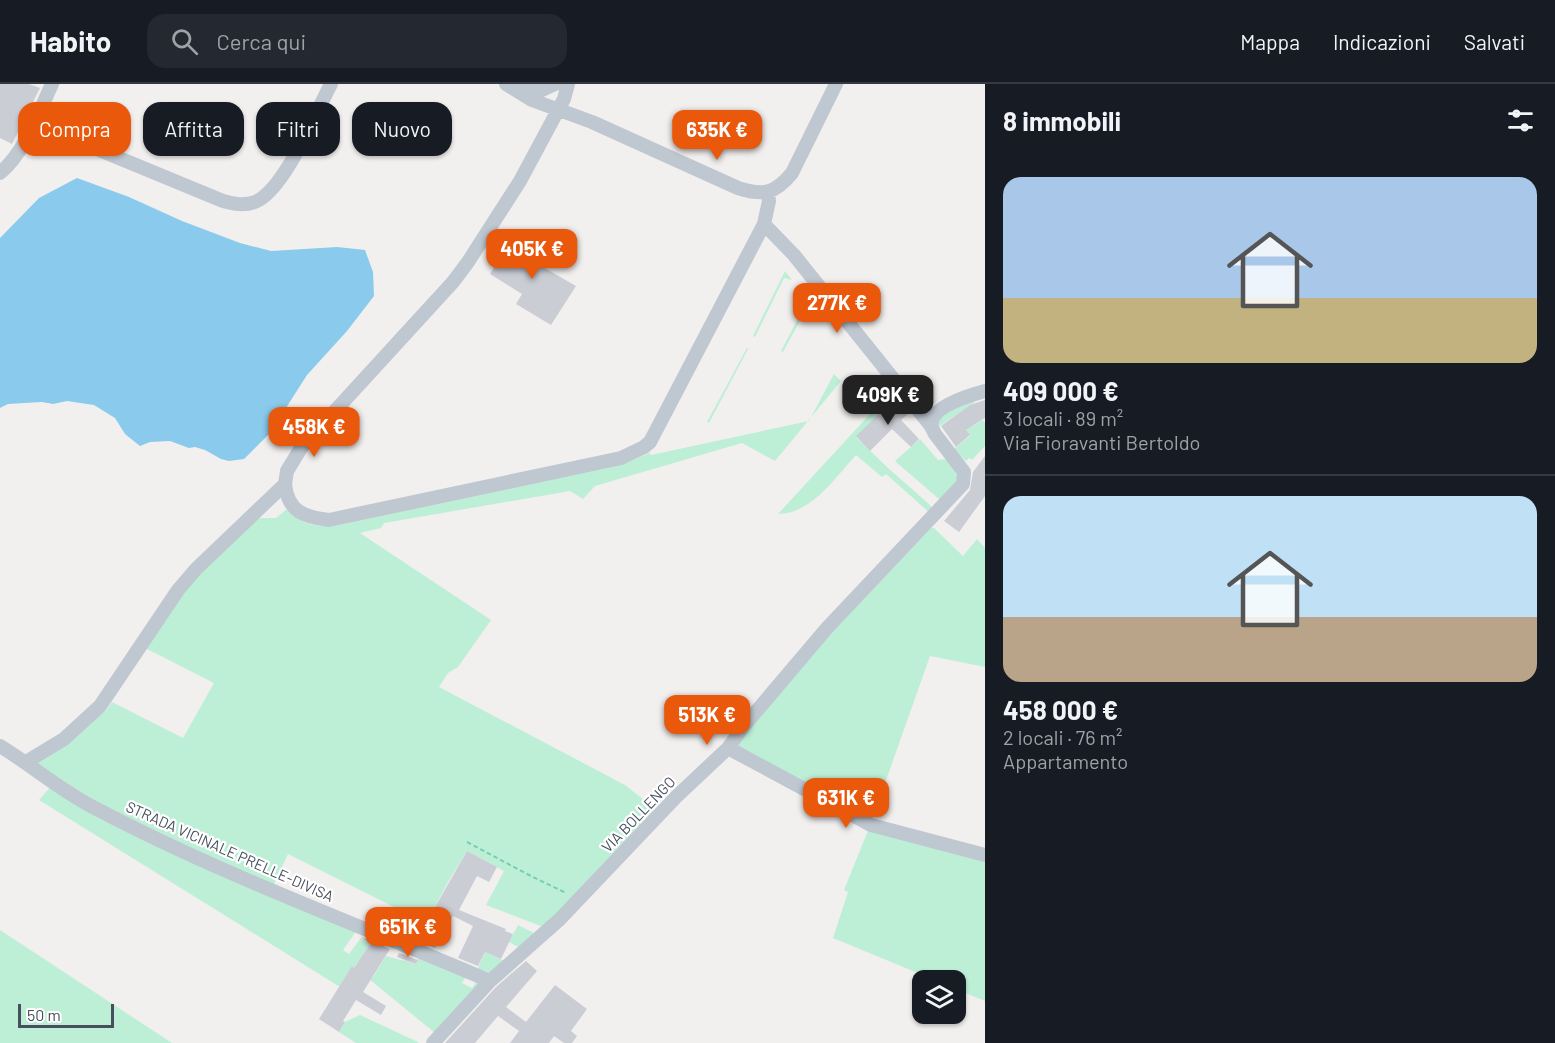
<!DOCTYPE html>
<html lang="it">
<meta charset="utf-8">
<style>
body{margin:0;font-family:Barlow,sans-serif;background:#242831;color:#f1f3f6;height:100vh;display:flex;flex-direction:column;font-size:22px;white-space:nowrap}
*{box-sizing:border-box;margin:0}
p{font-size:20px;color:#9ea1a6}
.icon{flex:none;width:33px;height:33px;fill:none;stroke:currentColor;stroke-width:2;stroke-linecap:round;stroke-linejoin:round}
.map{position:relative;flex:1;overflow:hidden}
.sheet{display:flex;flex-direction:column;background:#171b24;width:570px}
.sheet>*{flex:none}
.banner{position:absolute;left:18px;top:18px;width:570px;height:54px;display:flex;gap:12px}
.tools{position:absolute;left:912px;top:886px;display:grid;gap:12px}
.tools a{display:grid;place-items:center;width:54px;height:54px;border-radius:12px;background:#171b24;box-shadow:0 2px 4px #0004;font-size:30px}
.scale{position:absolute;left:18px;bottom:15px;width:96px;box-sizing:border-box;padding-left:6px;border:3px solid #474f5d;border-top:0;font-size:16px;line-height:21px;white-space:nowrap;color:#474f5d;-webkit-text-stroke:4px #fff;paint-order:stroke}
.price{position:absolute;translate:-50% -51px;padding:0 14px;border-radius:12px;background:#ea580c;color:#fff;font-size:20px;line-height:39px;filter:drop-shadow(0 2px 3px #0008)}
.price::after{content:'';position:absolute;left:50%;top:36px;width:18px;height:14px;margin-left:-9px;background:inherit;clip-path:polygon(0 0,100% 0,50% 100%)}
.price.active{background:#222;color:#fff}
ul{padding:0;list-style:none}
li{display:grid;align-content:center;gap:12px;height:318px;padding:0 18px}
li+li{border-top:2px solid #363941}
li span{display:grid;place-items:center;height:186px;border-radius:18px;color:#555}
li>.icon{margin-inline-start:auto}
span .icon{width:108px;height:108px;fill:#fffc;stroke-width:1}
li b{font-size:26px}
h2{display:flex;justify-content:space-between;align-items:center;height:72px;padding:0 18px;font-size:26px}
.pill{padding:0 21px;border-radius:18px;background:#171b24;box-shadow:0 2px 4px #0004;font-size:21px;line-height:54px}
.pill.active{background:#ea580c;color:#fff}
header{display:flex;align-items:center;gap:36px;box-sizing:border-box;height:84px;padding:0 30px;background:#171b24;border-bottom:2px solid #363941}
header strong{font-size:28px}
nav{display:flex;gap:33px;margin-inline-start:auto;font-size:21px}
.search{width:420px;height:54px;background:#242831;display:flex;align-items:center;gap:15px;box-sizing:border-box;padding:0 21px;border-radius:18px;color:#9ea1a6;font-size:22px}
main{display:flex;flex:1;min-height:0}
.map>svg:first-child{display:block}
.green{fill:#bdefd7}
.water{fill:#8acaec}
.building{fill:#cbcdd5}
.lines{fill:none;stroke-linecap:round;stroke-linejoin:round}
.path{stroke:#75ceae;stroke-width:2;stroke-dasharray:4.5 3;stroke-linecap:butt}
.minor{stroke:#bfc7d1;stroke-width:14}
.labels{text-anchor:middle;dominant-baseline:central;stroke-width:4.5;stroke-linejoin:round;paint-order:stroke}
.street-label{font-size:15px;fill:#474f5d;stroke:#fff}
</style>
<header>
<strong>Habito</strong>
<div class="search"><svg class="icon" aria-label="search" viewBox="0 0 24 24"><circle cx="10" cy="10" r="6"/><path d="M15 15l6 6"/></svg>Cerca qui</div>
<nav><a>Mappa</a><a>Indicazioni</a><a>Salvati</a></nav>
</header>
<main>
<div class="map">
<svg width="985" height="959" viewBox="0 0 985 959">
<rect width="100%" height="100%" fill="#f2efef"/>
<path class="green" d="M785 187 792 196 784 194 755 253 753 252Z
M808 216 813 224 808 222 783 268 781 267Z
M747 264 748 265 709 339 707 338Z
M834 290 841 297 775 377 742 359 595 402 583 415 570 407 384 439 381 444 360 449 491 536 458 583 448 589 439 603 625 701 658 727 546 844 486 821 504 787 467 767 448 798 427 837 419 833 405 858 402 856 414 833 288 770 273 802 103 725 38 682 37 678 80 650 96 631 106 627 112 618 183 654 214 599 145 564 165 533 198 490 255 434H276L287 425C300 440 314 443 334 442L626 379 649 369 651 371 809 337Z
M894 304 903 312 900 315 897 312 856 353 888 384 930 421 933 428 931 430 886 390 882 393 856 371C835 394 811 430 778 430Z
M974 317 975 318 938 343 937 337 945 328Z
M983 336 985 339V362L972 376 969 374 966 377 954 365 970 352 966 346Z
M920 355 938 376 947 375C953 383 958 389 958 400L940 416 895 377Z
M931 444H934L963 472 977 455 985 464V583L930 572 872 736 738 662 739 656 798 584Z
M52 701 357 846 343 866 349 870 361 854 370 860 354 884 352 883 340 903 39 716Z
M869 744 985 773V917L956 905V897H937L833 854 848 808 844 806Z
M518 841 534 849 522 865 509 858Z
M0 846 172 959H0Z
M485 868 507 878 494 889 477 886Z
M414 870 467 891 462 899 472 904 476 898 478 900 435 949 369 895 373 893 386 872 416 880 418 874 414 872Z
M360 931 418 958V959H356L339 948 345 938Z"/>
<path class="water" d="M77 94 129 113 182 137 240 159 271 167 337 163 365 166 373 188 374 212 347 247 307 291 270 349 244 375 229 377 221 375 205 366 195 363 189 364 170 357 150 358 140 362 125 350 115 334 94 321 67 317 53 320 42 318 8 320 0 324V154L39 114Z"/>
<path class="building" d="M0 0H29L40 4 12 60 0 54Z
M513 150 547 173 543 183 576 202 551 241 516 220 522 210 490 190Z
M896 313 909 329 901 336 919 355 911 363 892 345 870 367 856 352Z
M985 316V334L966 346 970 351 956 363 941 342 970 321Z
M985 372V412L959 448 944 437 970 406 973 388Z
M467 767 497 783 489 798 477 792 459 826 506 845 505 847 513 850 501 875 485 868 478 882 458 874 473 842 453 832 435 864 408 853 419 832 427 837Z
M361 853 390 865 363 908 386 922 381 931 356 916 343 937 345 938 339 948 319 935 352 882 354 884 370 860Z
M399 869 418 876 416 880 397 873Z
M526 877 537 887 506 923 526 938 555 901 587 925 571 947 577 952 572 959H564L554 952 549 959H510L519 947 498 932 475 959H445L496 903Z"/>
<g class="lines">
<path class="path" d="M467 758 527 790 566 809"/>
<path class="minor" d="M506 0 532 16 592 38 738 104C763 112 775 110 792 89L836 0
M516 3 540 7 555 0
M34 39 223 117C234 120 244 122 255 118 284 107 316 28 331 0
M0 89C25 68 38 30 52 0
M764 140 794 171 931 342
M285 400C288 428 304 433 329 436L621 374 644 363 650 358 764 140 769 117 768 109
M0 662C31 681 59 705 91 722 219 790 357 840 490 897
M728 664 871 741 985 771
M26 678 64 655 100 622 178 506 196 485 285 400 287 387 301 364 453 198 468 178 520 97 564 15 568 0
M433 959 490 897 560 835 676 713 728 664 743 643 827 544 963 400 964 388 935 350 931 342C932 338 932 335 934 332 943 319 971 311 985 307"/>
</g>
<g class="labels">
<g class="street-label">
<text transform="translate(638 730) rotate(-46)">VIA BOLLENGO</text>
<text transform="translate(230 767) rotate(24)">STRADA VICINALE PRELLE-DIVISA</text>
</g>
</g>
</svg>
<div class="tools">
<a><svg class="icon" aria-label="layers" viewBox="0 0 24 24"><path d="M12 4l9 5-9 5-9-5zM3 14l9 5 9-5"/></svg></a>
</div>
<div class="scale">50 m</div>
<b class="price" style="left:717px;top:77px">635K €</b>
<b class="price" style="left:532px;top:196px">405K €</b>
<b class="price" style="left:837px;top:250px">277K €</b>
<b class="price active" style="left:888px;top:342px">409K €</b>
<b class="price" style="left:314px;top:374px">458K €</b>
<b class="price" style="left:707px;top:662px">513K €</b>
<b class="price" style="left:846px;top:745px">631K €</b>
<b class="price" style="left:408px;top:874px">651K €</b>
<div class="banner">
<a class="pill active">Compra</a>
<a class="pill">Affitta</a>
<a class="pill">Filtri</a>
<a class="pill">Nuovo</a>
</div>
</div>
<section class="sheet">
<h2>8 immobili<svg class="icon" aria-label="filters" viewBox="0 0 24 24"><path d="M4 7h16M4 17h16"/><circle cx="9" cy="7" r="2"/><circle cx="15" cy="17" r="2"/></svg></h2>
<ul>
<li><span style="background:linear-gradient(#a9c7e8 65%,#c2b280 0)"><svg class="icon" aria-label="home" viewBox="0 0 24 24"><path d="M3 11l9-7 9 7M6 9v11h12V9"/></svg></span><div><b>409 000 €</b><p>3 locali · 89 m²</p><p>Via Fioravanti Bertoldo</p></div></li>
<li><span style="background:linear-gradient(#bfe0f5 65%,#b9a48a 0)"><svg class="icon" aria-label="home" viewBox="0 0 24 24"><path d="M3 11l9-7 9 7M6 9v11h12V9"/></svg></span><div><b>458 000 €</b><p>2 locali · 76 m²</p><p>Appartamento</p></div></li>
</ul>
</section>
</main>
